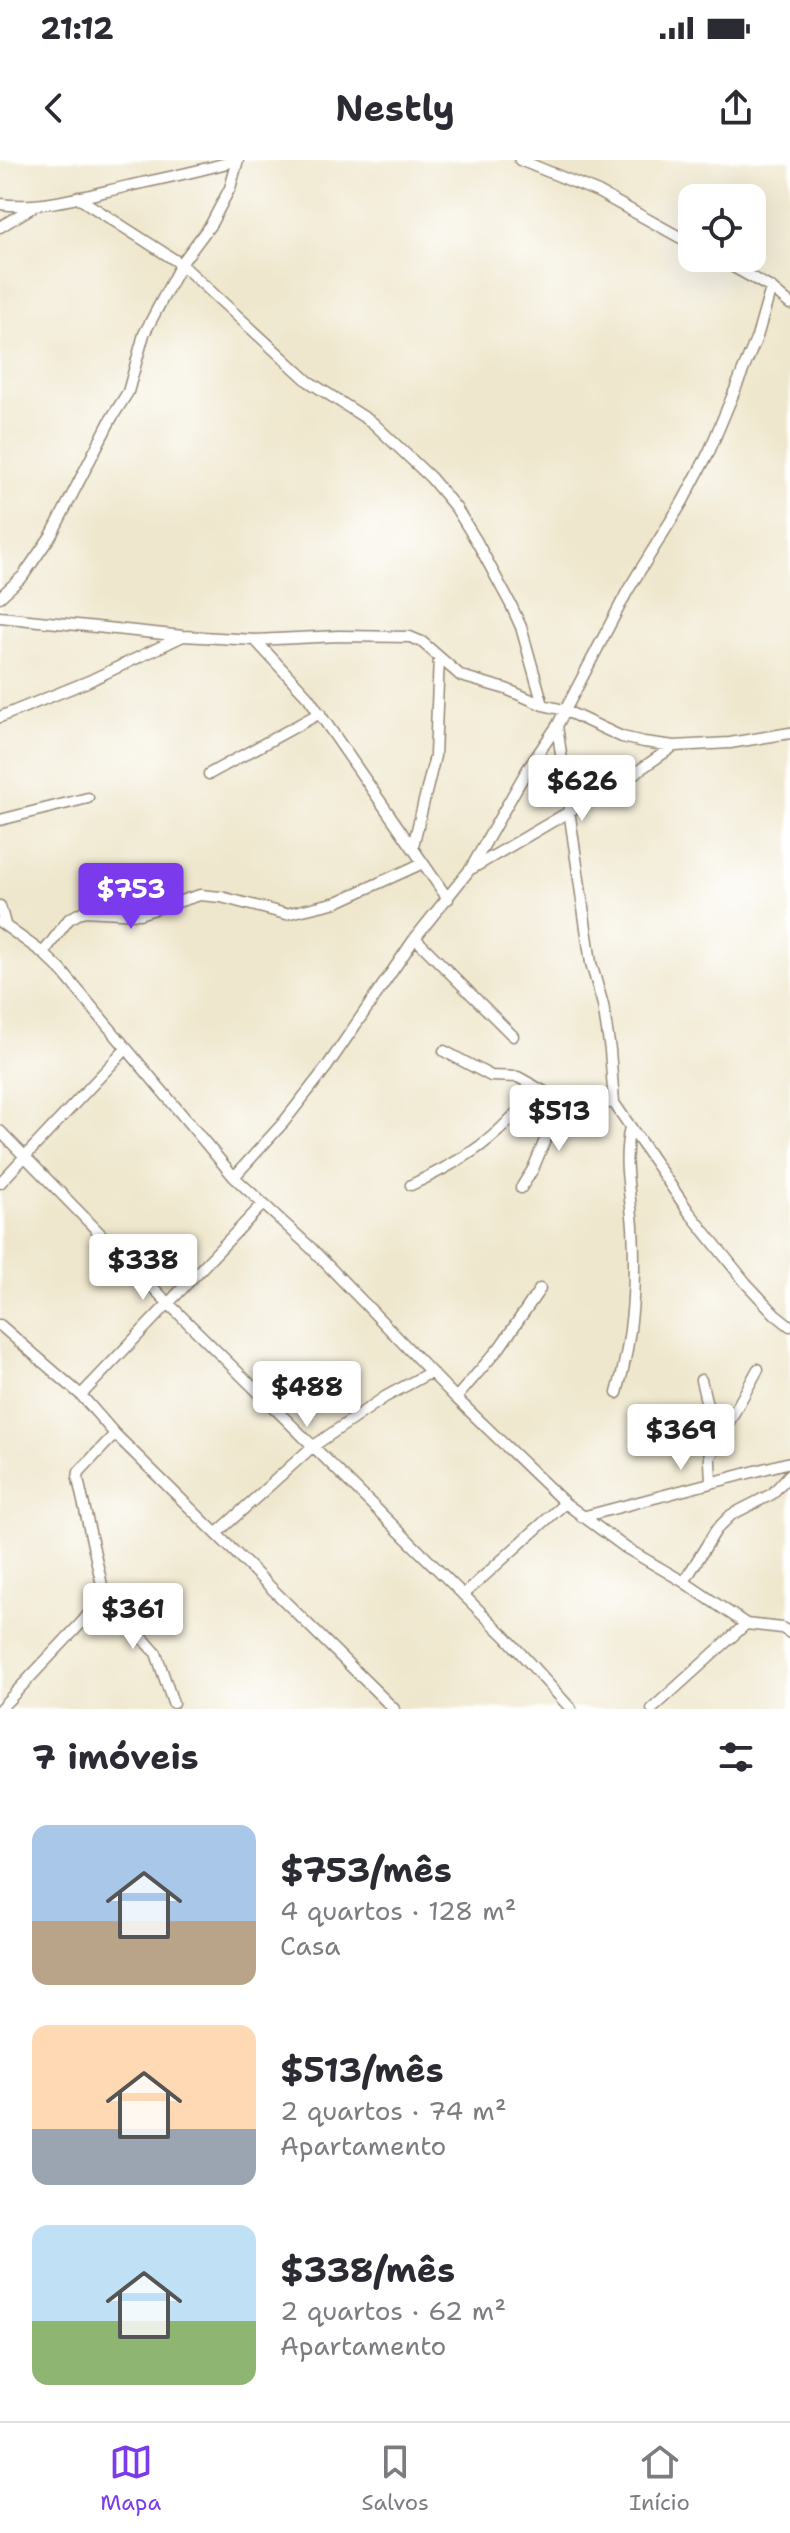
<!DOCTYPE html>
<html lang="pt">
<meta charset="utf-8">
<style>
body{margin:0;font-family:"Shantell Sans",sans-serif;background:#f7f7f7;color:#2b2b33;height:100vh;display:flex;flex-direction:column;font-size:30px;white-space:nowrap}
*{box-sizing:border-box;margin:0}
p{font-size:26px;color:#7c7c81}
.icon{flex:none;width:44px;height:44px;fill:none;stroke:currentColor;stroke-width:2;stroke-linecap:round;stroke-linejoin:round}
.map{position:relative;height:1549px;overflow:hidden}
.sheet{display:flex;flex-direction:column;background:#fff;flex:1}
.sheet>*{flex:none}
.fabs{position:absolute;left:678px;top:24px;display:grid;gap:16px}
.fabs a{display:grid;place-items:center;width:88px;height:88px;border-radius:16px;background:#fff;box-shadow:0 8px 32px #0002;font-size:40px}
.price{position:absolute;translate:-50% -68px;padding:0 18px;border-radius:8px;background:#fff;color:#222;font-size:26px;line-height:52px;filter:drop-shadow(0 2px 4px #0008)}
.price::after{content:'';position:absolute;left:50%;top:48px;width:24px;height:18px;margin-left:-12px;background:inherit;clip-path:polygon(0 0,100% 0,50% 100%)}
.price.on{background:#7c3aed;color:#fff}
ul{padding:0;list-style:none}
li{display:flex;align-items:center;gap:24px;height:200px;padding:0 32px}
li span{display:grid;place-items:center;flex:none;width:224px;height:160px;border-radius:16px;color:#555}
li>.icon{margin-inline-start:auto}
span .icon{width:96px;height:96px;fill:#fffc;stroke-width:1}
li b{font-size:34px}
h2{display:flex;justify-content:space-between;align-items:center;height:96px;padding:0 32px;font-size:34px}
.status{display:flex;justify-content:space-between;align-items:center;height:56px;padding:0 40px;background:#fff;direction:ltr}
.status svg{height:22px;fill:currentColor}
header{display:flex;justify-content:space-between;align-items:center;height:104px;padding:0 32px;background:#fff;font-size:36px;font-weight:700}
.tabs{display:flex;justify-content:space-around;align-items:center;height:112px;border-top:2px solid #e1e1e2;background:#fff;font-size:22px;color:#7c7c81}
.tabs a{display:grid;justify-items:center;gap:4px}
.tabs .on{color:#7c3aed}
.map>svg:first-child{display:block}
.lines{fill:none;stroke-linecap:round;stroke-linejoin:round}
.street-casing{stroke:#958876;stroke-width:13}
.street{stroke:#fff;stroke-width:10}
</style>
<div class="status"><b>21:12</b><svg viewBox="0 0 49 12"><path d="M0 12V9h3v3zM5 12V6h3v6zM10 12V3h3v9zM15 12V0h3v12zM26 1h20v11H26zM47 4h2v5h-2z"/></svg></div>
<header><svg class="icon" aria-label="back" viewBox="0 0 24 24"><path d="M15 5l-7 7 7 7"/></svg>Nestly<svg class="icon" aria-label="share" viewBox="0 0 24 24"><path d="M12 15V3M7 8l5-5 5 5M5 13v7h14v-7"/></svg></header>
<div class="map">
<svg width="790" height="1549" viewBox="0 0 790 1549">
<rect width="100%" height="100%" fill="#fff"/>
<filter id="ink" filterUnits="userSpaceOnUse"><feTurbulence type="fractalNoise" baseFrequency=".0125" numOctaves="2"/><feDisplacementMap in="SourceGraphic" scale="16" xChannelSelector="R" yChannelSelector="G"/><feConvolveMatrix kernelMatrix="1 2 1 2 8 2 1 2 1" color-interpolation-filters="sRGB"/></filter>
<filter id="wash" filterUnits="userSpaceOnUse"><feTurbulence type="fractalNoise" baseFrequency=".006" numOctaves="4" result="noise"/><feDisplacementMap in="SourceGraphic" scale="32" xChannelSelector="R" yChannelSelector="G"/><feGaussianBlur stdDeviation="1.8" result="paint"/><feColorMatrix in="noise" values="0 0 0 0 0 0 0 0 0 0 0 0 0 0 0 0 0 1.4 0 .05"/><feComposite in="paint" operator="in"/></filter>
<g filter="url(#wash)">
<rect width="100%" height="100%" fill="#efe7cd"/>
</g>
<g filter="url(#ink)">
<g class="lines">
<g class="street-casing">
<path id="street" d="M520 0 598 32 692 84
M77 37 181 104 308 221 373 263 431 318 456 348 477 382 511 445 521 467 543 545
M0 44C42 50 88 35 128 26 165 18 201 11 237 0
M0 67 36 45
M717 98 771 128 790 144
M0 437 23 416 52 374 111 259 128 232 144 174 181 104 211 64 230 28 238 0
M0 457 183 476 255 480 339 476 410 477 422 482 461 516 506 529 543 545 564 550 622 577 644 582 674 586 730 583 790 573
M255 480 308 537 448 739
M0 557 89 521 181 477
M557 566 591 803 603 845 610 890 614 943 689 1052 746 1123 775 1154 790 1166
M209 614 320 553
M0 660 88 638
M413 686 435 596 439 497
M473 708 635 613 674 586
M0 746 5 764
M0 762 43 793 61 810 234 1017 311 1088 456 1238 565 1343 626 1388 684 1422 746 1464 782 1468 790 1473
M415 778 513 876
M43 793 69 759 84 751 139 754 200 735 221 737 286 754 337 742 423 703
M444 891 491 916 518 917 561 941 614 943
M0 971 168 1143 506 1477 571 1549
M234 1017 283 963 326 908 415 778 471 708 527 610 557 566 628 430 683 341 709 292 757 177 771 128
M0 1023 125 890
M411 1025C468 998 498 979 537 928
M521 1028 533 1009 561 941
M0 1165 81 1235 115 1274 394 1549
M701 1220 707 1245 711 1321
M617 1233C633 1177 636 1124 633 1066 630 1031 622 1003 630 967
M81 1235 262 1045
M456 1238 500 1187 540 1129
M711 1295 758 1209
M582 1357 790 1302
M217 1373 312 1287 385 1237 431 1212
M684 1422 716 1370 731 1355 772 1334 790 1314
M104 1434 156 1493 173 1543
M463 1435 565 1343
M0 1549 83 1461 104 1434 78 1319 79 1312 115 1274
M652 1549 746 1464"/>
</g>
<use href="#street" class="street"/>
</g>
</g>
</svg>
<div class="fabs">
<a><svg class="icon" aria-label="locate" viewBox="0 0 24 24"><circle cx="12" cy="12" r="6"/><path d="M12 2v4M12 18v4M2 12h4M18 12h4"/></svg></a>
</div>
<b class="price" style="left:582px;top:663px">$626</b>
<b class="price on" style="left:131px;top:771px">$753</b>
<b class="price" style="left:559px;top:993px">$513</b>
<b class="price" style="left:143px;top:1142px">$338</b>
<b class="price" style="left:307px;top:1269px">$488</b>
<b class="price" style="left:681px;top:1312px">$369</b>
<b class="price" style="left:133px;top:1491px">$361</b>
</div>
<section class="sheet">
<h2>7 imóveis<svg class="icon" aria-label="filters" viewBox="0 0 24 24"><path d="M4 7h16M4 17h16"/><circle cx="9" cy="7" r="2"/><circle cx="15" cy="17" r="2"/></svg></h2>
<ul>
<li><span style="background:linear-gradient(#a9c7e8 60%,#b9a48a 0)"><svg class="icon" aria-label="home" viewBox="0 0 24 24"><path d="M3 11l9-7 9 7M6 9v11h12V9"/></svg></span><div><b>$753/mês</b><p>4 quartos · 128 m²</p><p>Casa</p></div></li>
<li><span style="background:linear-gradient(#ffd9b3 65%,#9aa5b1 0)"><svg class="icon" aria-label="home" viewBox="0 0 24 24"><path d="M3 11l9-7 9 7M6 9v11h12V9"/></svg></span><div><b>$513/mês</b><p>2 quartos · 74 m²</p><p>Apartamento</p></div></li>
<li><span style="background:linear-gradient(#bfe0f5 60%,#8fb573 0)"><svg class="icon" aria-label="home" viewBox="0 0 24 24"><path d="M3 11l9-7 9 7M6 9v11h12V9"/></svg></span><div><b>$338/mês</b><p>2 quartos · 62 m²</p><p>Apartamento</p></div></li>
</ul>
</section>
<nav class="tabs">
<a class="on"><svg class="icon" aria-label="map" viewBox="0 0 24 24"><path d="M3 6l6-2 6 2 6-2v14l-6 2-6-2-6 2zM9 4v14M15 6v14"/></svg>Mapa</a>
<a><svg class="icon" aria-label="saved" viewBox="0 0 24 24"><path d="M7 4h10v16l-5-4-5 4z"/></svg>Salvos</a>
<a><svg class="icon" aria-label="home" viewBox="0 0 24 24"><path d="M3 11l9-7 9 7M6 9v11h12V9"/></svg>Início</a>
</nav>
